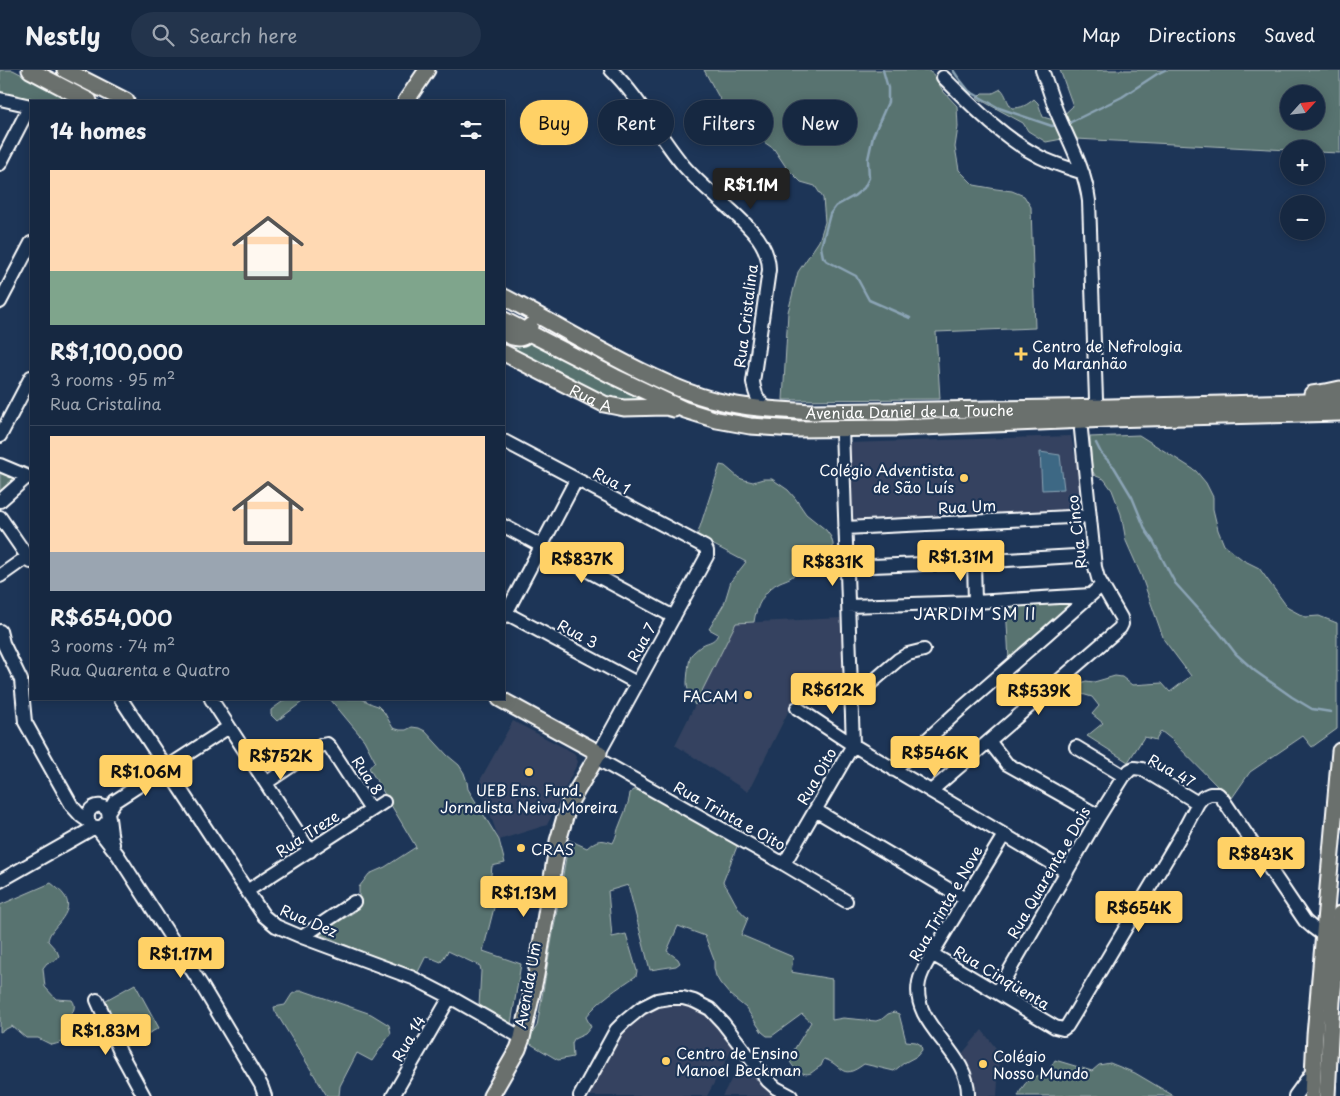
<!DOCTYPE html>
<meta charset="utf-8">
<style>
body{margin:0;font-family:"Playpen Sans",sans-serif;background:#23344c;color:#f1f3f6;height:100vh;display:flex;flex-direction:column;font-size:19px;white-space:nowrap}
*{box-sizing:border-box;margin:0}
p{font-size:16px;color:#9ea6b1}
.icon{flex:none;width:28px;height:28px;fill:none;stroke:currentColor;stroke-width:2;stroke-linecap:round;stroke-linejoin:round}
.map{position:relative;flex:1;overflow:hidden}
.panel{position:absolute;left:30px;top:30px;width:475px;height:600px;display:flex;flex-direction:column;background:#162841;border-radius:0px;box-shadow:0 2px 12px #0003,0 0 0 1px #35445a}
.panel>*{flex:none}
.top-card{position:absolute;left:520px;top:30px;width:475px;height:45px;display:flex;gap:10px}
.needle{width:32px;rotate:63deg}
.controls{position:absolute;left:1280px;top:15px;display:grid;gap:10px}
.controls a{display:grid;place-items:center;width:45px;height:45px;border-radius:50%;background:#162841;box-shadow:0 2px 12px #0003,0 0 0 1px #35445a;font-size:25px}
.price{position:absolute;translate:-50% -42px;padding:0 11px;border-radius:5px;background:#ffd166;color:#111;font-size:16px;line-height:32px;filter:drop-shadow(0 1px 2px #0008)}
.price::after{content:'';position:absolute;left:50%;top:30px;width:15px;height:11px;margin-left:-8px;background:inherit;clip-path:polygon(0 0,100% 0,50% 100%)}
.price.current{background:#222;color:#fff}
ul{padding:0;list-style:none}
li{display:grid;align-content:center;gap:10px;height:265px;padding:0 20px}
li+li{border-top:1px solid #35445a}
li span{display:grid;place-items:center;height:155px;border-radius:0px;color:#555}
li>.icon{margin-inline-start:auto}
span .icon{width:90px;height:90px;fill:#fffc;stroke-width:1}
li b{font-size:21px}
h2{display:flex;justify-content:space-between;align-items:center;height:60px;padding:0 20px;font-size:21px}
.chip{padding:0 18px;border-radius:22px;background:#162841;box-shadow:0 2px 12px #0003,0 0 0 1px #35445a;font-size:18px;line-height:45px}
.chip.current{background:#ffd166;color:#111}
header{display:flex;align-items:center;gap:30px;box-sizing:border-box;height:70px;padding:0 25px;background:#162841;border-bottom:1px solid #35445a}
header strong{font-size:24px}
nav{display:flex;gap:28px;margin-inline-start:auto;font-size:18px}
.search{width:350px;height:45px;background:#23344c;display:flex;align-items:center;gap:12px;box-sizing:border-box;padding:0 18px;border-radius:28px;color:#9ea6b1;font-size:19px}
.map>svg:first-child{display:block}
.built{fill:#344360}
.green{fill:#587370;stroke:#acb9b8;fill-rule:evenodd}
.water{fill:#3e6884;stroke:#8ba4b5}
.lines{fill:none;stroke-linecap:round;stroke-linejoin:round}
.stream{stroke:#8ba4b5;stroke-width:2.5}
.minor-casing{stroke:#fff;stroke-width:16}
.major-casing{stroke:#fff;stroke-width:19}
.minor{stroke:#1d3557;stroke-width:12}
.major{stroke:#6b706d;stroke-width:15}
.poi-dot{fill:#ffd166;stroke:#1d3557;stroke-width:2}
.labels{text-anchor:middle;dominant-baseline:central;stroke-width:4.5;stroke-linejoin:round;paint-order:stroke}
.street-label{font-size:15px;fill:#fff;stroke:#1d3557}
.poi-label{font-size:15px;fill:#fff;stroke:#1d3557;text-anchor:start}
.neighbourhood-label{font-size:16px;letter-spacing:1px;fill:#fff;stroke:#1d3557}
</style>
<header>
<strong>Nestly</strong>
<div class="search"><svg class="icon" aria-label="search" viewBox="0 0 24 24"><circle cx="10" cy="10" r="6"/><path d="M15 15l6 6"/></svg>Search here</div>
<nav><a>Map</a><a>Directions</a><a>Saved</a></nav>
</header>
<div class="map">
<svg width="1340" height="1026" viewBox="0 0 1340 1026">
<rect width="100%" height="100%" fill="#1d3557"/>
<filter id="ink" filterUnits="userSpaceOnUse"><feTurbulence type="fractalNoise" baseFrequency=".02" numOctaves="2"/><feDisplacementMap in="SourceGraphic" scale="10" xChannelSelector="R" yChannelSelector="G"/><feConvolveMatrix kernelMatrix="1 2 1 2 8 2 1 2 1" color-interpolation-filters="sRGB"/></filter>
<g filter="url(#ink)">
<path class="built" d="M1071 366 1086 442 849 453 848 373Z
M842 548 845 614H802L748 722 675 675 736 553Z
M513 651 574 683 578 692 547 755 499 770 479 712Z
M663 934 687 936 708 946 734 976 707 1026H588L623 962 644 943Z
M982 960 1005 990 999 996 997 1026H973L970 1004 961 985Z
M744 987 766 1019 776 1026H722Z"/>
<path class="green" d="M0 0H13L72 31H31L0 24Z
M704 0H927L933 4 943 21 957 36 958 57 955 77 959 100 974 115 996 119 1012 121 1024 126 1031 137 1035 258 936 262 940 329 783 330 788 242 798 202 819 171 825 152 823 128 815 116 801 112 786 97 774 79 748 61 728 44Z
M1060 0H1340V83L1316 82V79H1289V80L1076 69 1070 66 1062 69 1046 72 1028 61 1023 53 977 28 982 23H993L1001 19C1007 25 1006 31 1012 38 1022 38 1027 35 1034 29L1038 33 1043 47 1057 51 1073 36ZM1289 24H1316V51H1289Z
M529 272 639 328 637 333 624 337 504 277C514 278 520 276 529 272Z
M1139 365 1196 401 1206 413 1213 427V439L1218 460 1224 475 1243 490 1259 498 1288 538 1305 547 1319 546 1337 553V659L1312 677 1303 666 1250 702 1232 728 1224 720 1218 717 1171 669 1161 661 1156 670 1144 667 1128 692 1087 666 1103 653 1092 644 1099 636 1092 627 1082 624 1075 619 1079 614 1086 611 1094 612 1115 606 1122 607 1132 615 1162 613 1170 622 1191 606 1164 570 1141 505 1126 471 1121 444 1112 420 1104 409 1096 406 1092 401 1090 367Z
M720 395 725 396 739 408 745 410 753 412 763 409H772L788 420 795 428 806 444 826 460 831 467 833 474V479L827 482 810 481 797 487 796 492 797 501C793 508 787 509 780 512 765 519 756 536 754 552L736 553 695 635C691 630 687 620 687 613 687 608 689 589 691 585 693 583 697 579 700 577 706 571 714 574 718 564L709 559 724 534 731 511 746 492 697 466Z
M0 401 19 409 0 426Z
M1069 530 1071 537 1009 591 1006 535Z
M286 629H306L277 651 271 645V640Z
M330 629H362L372 634 378 636 384 642 393 658 400 660H406L412 657 419 658 425 661 447 685 459 695 464 703 467 712 468 719 499 770 505 793 492 796 489 823 497 826 483 881 521 894 511 954 479 936 481 901 480 896 448 881 441 892 426 886 417 904 319 864 356 841 359 832V817L369 804 385 797 416 777 369 698 375 691 364 670Z
M634 720H639L738 774 723 812C732 823 736 840 748 848L741 865 793 887 791 902 832 909V950L843 948 876 951 882 949 888 944 894 942 899 944 906 971 916 972 921 975 922 980 917 986 904 993 894 1001 864 994C840 1012 843 994 824 989L821 996C817 998 814 1001 811 1003 802 1007 790 996 789 988L811 952 802 944 772 966H767L762 962 746 938 730 925 720 913 716 906 714 898V890L705 866 678 856 667 881 678 889 680 893 676 896 650 900 628 815 608 821 612 867 626 864 637 901 636 906C618 918 599 930 586 947L591 957 585 964 574 969 572 973 573 987 558 990 529 973 531 965 537 956 569 770 587 778C597 769 601 769 613 773 617 766 617 760 620 754 624 743 629 734 630 723Z
M51 813C69 827 74 835 58 854 53 860 49 864 48 871L57 881 59 886 55 891 47 893 43 898 45 917 56 929 72 930C78 937 71 944 68 951H82L85 955C80 967 64 972 52 975L38 968H26L12 956 0 962V835Z
M135 914 159 958 125 976 108 945 106 930Z
M298 921H304L371 944 389 955 391 963 372 991 357 983 340 1016 339 1026H327L275 941 274 937 285 935 292 924Z
M1055 990 1092 1001 1099 995 1110 993 1135 1003 1174 1026H1018C1024 1013 1030 1005 1046 1005Z"/>
<path class="water" d="M1040 382 1060 385 1064 419 1042 420Z"/>
<g class="lines">
<path class="stream" d="M883 0 888 18V32L873 66 868 89 869 108 864 118 854 126 836 136 830 144 821 177 823 187 827 191 856 206 869 230 910 248
M953 0 957 6 969 21 999 38 1052 56 1058 55
M1065 54 1069 53 1122 27 1157 4 1165 0
M1096 373 1101 383 1114 397 1132 427 1146 461 1153 471 1175 513 1219 562 1236 584 1255 601 1292 627 1312 639 1331 642"/>
<g class="minor-casing">
<path id="minor" d="M611 0C640 28 658 65 683 95 706 122 737 141 758 168 765 178 769 189 769 200L753 312C755 324 758 333 769 339
M1042 0C1047 13 1051 27 1056 40 1068 70 1085 98 1089 131L1096 329
M943 7C972 36 1003 68 1040 87 1054 94 1069 98 1083 103
M0 29 31 36
M0 94 30 36
M0 232 31 173
M0 366 31 307
M504 371 705 477 707 481V486L599 683
M0 395 31 408
M0 431 27 407
M0 447 31 492
M504 456 674 547
M845 458 1090 446
M974 492 975 532
M846 497 974 492 1093 485
M0 506 31 484
M848 536 975 532 1091 525
M504 542 637 613
M504 547 576 410
M0 561 3 573 21 610 25 652 72 736 81 746 88 751
M121 629 247 821 264 846 276 856 302 867 413 908 450 927 522 968
M211 629 310 781
M851 630 898 590 908 584 924 580
M797 638 853 675 1067 802
M989 671 1007 694 1099 746
M1076 677 1124 706
M596 688 784 794 846 831
M894 700 955 644 1047 564 1102 515
M266 713 322 675 327 674 330 677 371 740
M931 721 1120 558 1122 554 1121 548 1098 508 1095 497 1081 360
M815 740 965 829
M108 742 115 731 229 657
M109 749 103 756C97 758 89 757 88 749 86 739 98 731 106 739 110 743 110 765 113 774
M97 758 118 785 202 916 261 1015 265 1026
M784 794 853 675 842 359
M0 811 95 757
M247 821 384 732
M302 867 354 832
M932 884 1055 957 1063 959 1067 956 1075 943 1181 765 1198 733 1203 727 1210 724H1218L1222 728 1305 851 1312 857 1324 866
M997 922 1099 746 1124 706 1130 700 1134 698 1142 699 1198 733
M97 930 120 982 144 1026
M393 1026 450 927
M580 1026 616 960 624 952 641 938 657 930 669 928H683L694 931 710 939 723 953 768 1011 776 1018 791 1026
M968 1026C970 981 910 956 919 912 921 902 927 893 932 884L1004 765
M1295 1026 1313 1001"/>
</g>
<g class="major-casing">
<g id="major">
<path d="M30 0 89 31"/>
<path d="M65 0 126 31"/>
<path d="M406 31 427 0"/>
<path id="s1" d="M504 227C550 251 594 278 641 301 666 313 691 325 718 331 749 339 781 340 813 342L1110 337 1340 331"/>
<path d="M504 250 615 307 685 340 717 350 750 356 796 359 898 358 1109 349 1340 343"/>
<path d="M504 263C516 270 526 271 530 256"/>
<path id="s2" d="M504 283 604 334 624 338 666 337 674 339"/>
<path d="M1312 324 1326 322 1340 319"/>
<path d="M491 1026 518 979 522 968 536 905 558 771 565 747 570 732 599 683 500 629"/>
<path d="M1312 1026 1315 965 1340 681"/>
<path d="M1327 1026 1332 932 1340 844"/>
</g>
</g>
<use href="#minor" class="minor"/>
<use href="#major" class="major"/>
</g>
</g>
<g class="poi-dot">
<path d="M1018.5 276.5h5v5h5v5h-5v5h-5v-5h-5v-5h5z"/>
<circle cx="964" cy="408" r="5"/>
<circle cx="748" cy="625" r="5"/>
<circle cx="529" cy="702" r="5"/>
<circle cx="521" cy="778" r="5"/>
<circle cx="666" cy="991" r="5"/>
<circle cx="983" cy="994" r="5"/>
</g>
<g class="labels">
<g class="street-label">
<text transform="translate(745 246) rotate(-83)">Rua Cristalina</text>
<text stroke="none"><textPath href="#s2" startOffset="98">Rua A</textPath></text>
<text stroke="none"><textPath href="#s1" startOffset="431">Avenida Daniel de La Touche</textPath></text>
<text transform="translate(612 410) rotate(28)">Rua 1</text>
<text transform="translate(967 436) rotate(-3)">Rua Um</text>
<text transform="translate(1076 462) rotate(-97)">Rua Cinco</text>
<text transform="translate(578 563) rotate(28)">Rua 3</text>
<text transform="translate(641 572) rotate(-61)">Rua 7</text>
<text transform="translate(1172 700) rotate(29)">Rua 47</text>
<text transform="translate(368 705) rotate(57)">Rua 8</text>
<text transform="translate(816 706) rotate(-60)">Rua Oito</text>
<text transform="translate(730 745) rotate(29)">Rua Trinta e Oito</text>
<text transform="translate(307 763) rotate(-33)">Rua Treze</text>
<text transform="translate(1048 802) rotate(-60)">Rua Quarenta e Dois</text>
<text transform="translate(945 833) rotate(-60)">Rua Trinta e Nove</text>
<text transform="translate(309 850) rotate(23)">Rua Dez</text>
<text transform="translate(1002 907) rotate(31)">Rua Cinqüenta</text>
<text transform="translate(527 915) rotate(-80)">Avenida Um</text>
<text transform="translate(408 968) rotate(-60)">Rua 14</text>
</g>
<g class="poi-label">
<text x="1032" y="275">Centro de Nefrologia<tspan x="1032" dy="17">do Maranhão</tspan></text>
<text x="954" y="399" text-anchor="end">Colégio Adventista<tspan x="954" dy="17">de São Luís</tspan></text>
<text x="738" y="625" text-anchor="end">FACAM</text>
<text x="529" y="719" text-anchor="middle">UEB Ens. Fund.<tspan x="529" dy="17">Jornalista Neiva Moreira</tspan></text>
<text x="531" y="778">CRAS</text>
<text x="676" y="982">Centro de Ensino<tspan x="676" dy="17">Manoel Beckman</tspan></text>
<text x="993" y="985">Colégio<tspan x="993" dy="17">Nosso Mundo</tspan></text>
</g>
<g class="neighbourhood-label">
<text x="975" y="543">JARDIM SM II</text>
</g>
</g>
</svg>
<div class="controls">
<a><svg class="needle" viewBox="-14 -14 28 28"><path d="M0-13l5 13h-10z" fill="#e53935"/><path d="M0 13l5-13h-10z" fill="#9ea6b1"/></svg></a>
<a>+</a>
<a>−</a>
</div>
<b class="price current" style="left:751px;top:140px">R$1.1M</b>
<b class="price" style="left:961px;top:512px">R$1.31M</b>
<b class="price" style="left:582px;top:514px">R$837K</b>
<b class="price" style="left:833px;top:517px">R$831K</b>
<b class="price" style="left:833px;top:645px">R$612K</b>
<b class="price" style="left:1039px;top:646px">R$539K</b>
<b class="price" style="left:935px;top:708px">R$546K</b>
<b class="price" style="left:281px;top:711px">R$752K</b>
<b class="price" style="left:146px;top:727px">R$1.06M</b>
<b class="price" style="left:1261px;top:809px">R$843K</b>
<b class="price" style="left:524px;top:848px">R$1.13M</b>
<b class="price" style="left:1139px;top:863px">R$654K</b>
<b class="price" style="left:181px;top:909px">R$1.17M</b>
<b class="price" style="left:106px;top:986px">R$1.83M</b>
<div class="top-card">
<a class="chip current">Buy</a>
<a class="chip">Rent</a>
<a class="chip">Filters</a>
<a class="chip">New</a>
</div>
<section class="panel">
<h2>14 homes<svg class="icon" aria-label="filters" viewBox="0 0 24 24"><path d="M4 7h16M4 17h16"/><circle cx="9" cy="7" r="2"/><circle cx="15" cy="17" r="2"/></svg></h2>
<ul>
<li><span style="background:linear-gradient(#ffd9b3 65%,#7fa58c 0)"><svg class="icon" aria-label="home" viewBox="0 0 24 24"><path d="M3 11l9-7 9 7M6 9v11h12V9"/></svg></span><div><b>R$1,100,000</b><p>3 rooms · 95 m²</p><p>Rua Cristalina</p></div></li>
<li><span style="background:linear-gradient(#ffd9b3 75%,#9aa5b1 0)"><svg class="icon" aria-label="home" viewBox="0 0 24 24"><path d="M3 11l9-7 9 7M6 9v11h12V9"/></svg></span><div><b>R$654,000</b><p>3 rooms · 74 m²</p><p>Rua Quarenta e Quatro</p></div></li>
</ul>
</section>
</div>
